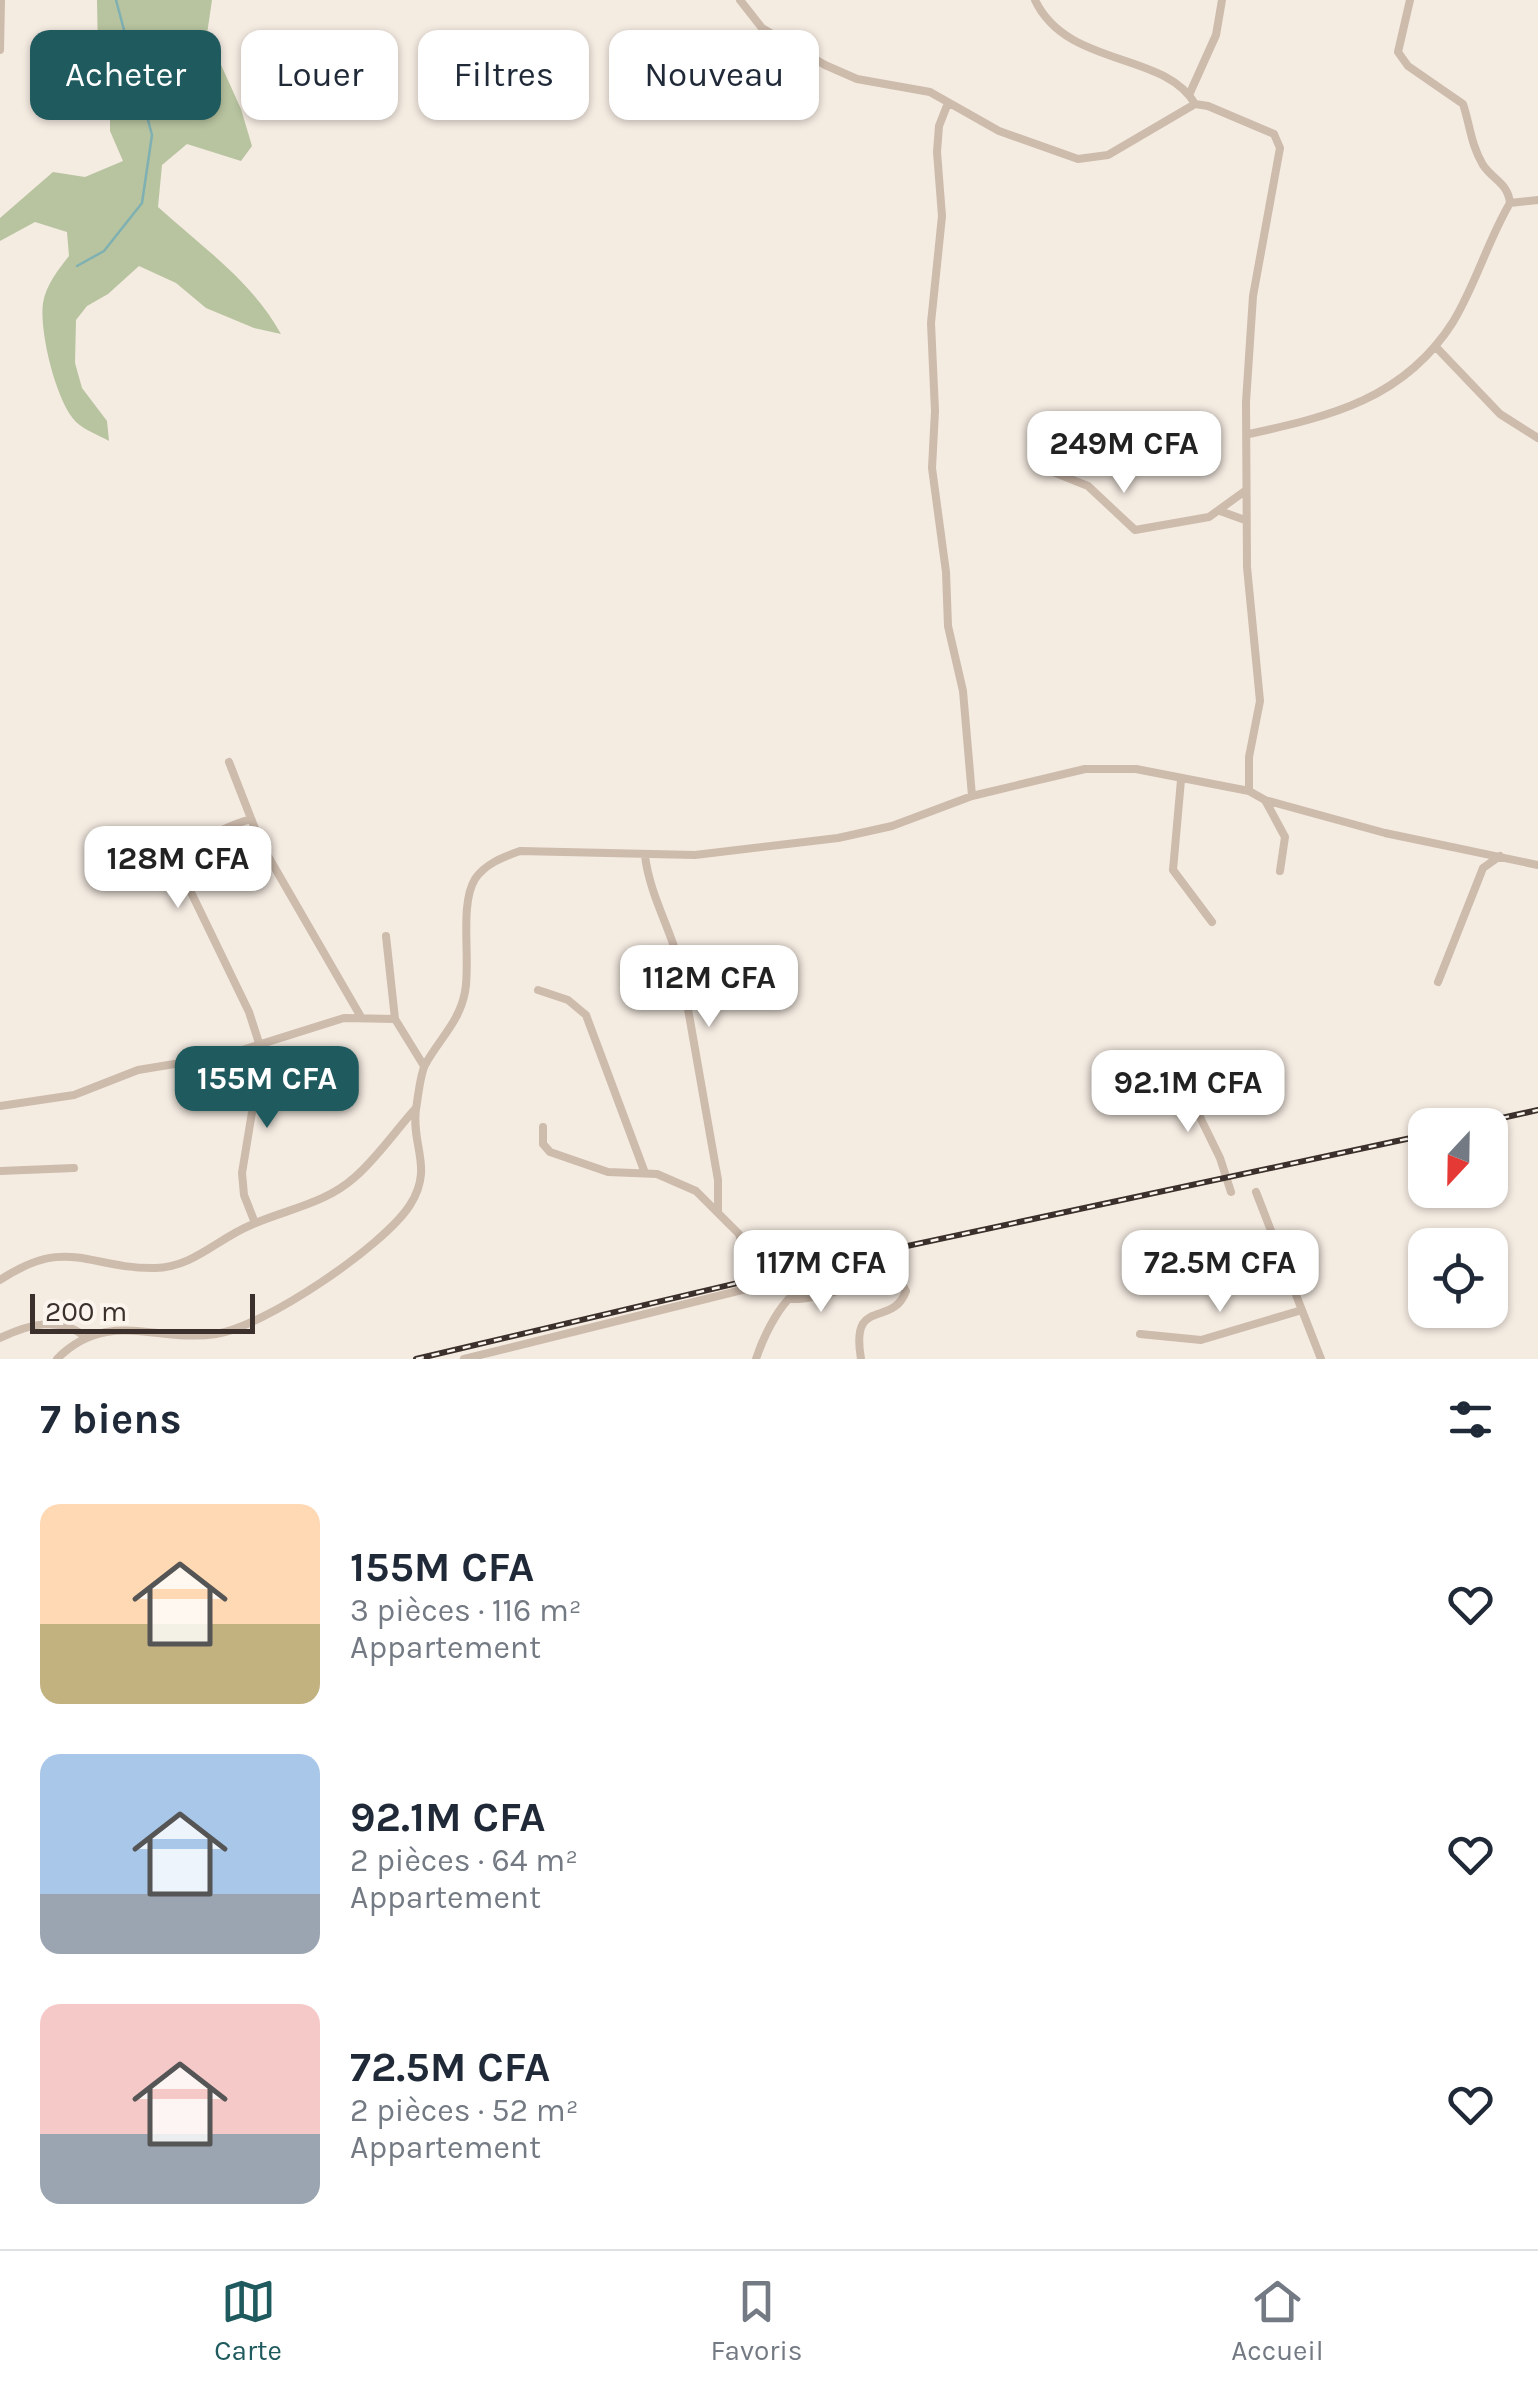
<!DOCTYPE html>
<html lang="fr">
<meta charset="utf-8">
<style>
body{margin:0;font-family:Karla,sans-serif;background:#f6f6f7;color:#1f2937;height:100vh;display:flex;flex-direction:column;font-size:38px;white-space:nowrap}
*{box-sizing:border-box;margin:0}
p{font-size:32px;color:#747a83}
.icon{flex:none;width:55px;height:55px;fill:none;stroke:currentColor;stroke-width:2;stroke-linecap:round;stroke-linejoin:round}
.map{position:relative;height:1359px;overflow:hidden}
.drawer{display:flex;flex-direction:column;background:#fff;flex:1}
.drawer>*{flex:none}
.banner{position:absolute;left:30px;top:30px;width:1000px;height:90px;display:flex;gap:20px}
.needle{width:65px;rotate:202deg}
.buttons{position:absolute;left:1408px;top:1108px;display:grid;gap:20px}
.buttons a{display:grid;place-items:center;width:100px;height:100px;border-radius:20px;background:#fff;box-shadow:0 2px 8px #0004;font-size:50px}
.scale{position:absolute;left:30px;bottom:25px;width:225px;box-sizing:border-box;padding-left:10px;border:5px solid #3b302b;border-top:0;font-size:28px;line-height:35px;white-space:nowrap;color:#3b302b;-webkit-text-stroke:8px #fbf5ee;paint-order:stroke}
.price{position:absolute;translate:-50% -85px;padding:0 22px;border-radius:20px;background:#fff;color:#222;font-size:32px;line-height:65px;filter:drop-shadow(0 2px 5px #0008)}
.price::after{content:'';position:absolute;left:50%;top:60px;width:30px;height:22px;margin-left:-15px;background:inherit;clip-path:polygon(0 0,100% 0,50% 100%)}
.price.selected{background:#1f5a5e;color:#fff}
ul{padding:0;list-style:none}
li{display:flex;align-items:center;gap:30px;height:250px;padding:0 40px}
li span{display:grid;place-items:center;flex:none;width:280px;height:200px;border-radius:20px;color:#555}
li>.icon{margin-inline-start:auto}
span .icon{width:120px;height:120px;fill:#fffc;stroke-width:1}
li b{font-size:42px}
h2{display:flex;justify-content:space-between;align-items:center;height:120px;padding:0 40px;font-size:42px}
.chip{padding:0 35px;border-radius:20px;background:#fff;box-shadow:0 2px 8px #0004;font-size:35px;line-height:90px}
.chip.selected{background:#1f5a5e;color:#fff}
.tabs{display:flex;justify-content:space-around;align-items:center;height:140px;border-top:2px solid #e0e1e3;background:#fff;font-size:28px;color:#747a83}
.tabs a{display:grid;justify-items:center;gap:5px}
.tabs .selected{color:#1f5a5e}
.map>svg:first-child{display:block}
.green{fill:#b8c4a0}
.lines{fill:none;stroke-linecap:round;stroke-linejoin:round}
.stream{stroke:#7fb0b2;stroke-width:2.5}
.minor{stroke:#cdbbac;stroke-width:8}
.rail-casing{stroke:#3b302b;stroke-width:6}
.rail{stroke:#fbf5ee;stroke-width:2.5;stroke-dasharray:8;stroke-linecap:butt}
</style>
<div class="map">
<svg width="1538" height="1359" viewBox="0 0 1538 1359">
<rect width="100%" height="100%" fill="#f4ebe1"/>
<path class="green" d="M97 0H212L207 34 241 109 252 146 241 161 187 144 162 165 158 207C203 248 251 280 281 334L254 328 206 308 176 283 139 266 108 294 87 306 76 320 75 363 82 388 107 421 109 441C99 435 84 430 76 422 56 402 39 331 43 303 46 285 58 270 69 256L67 232 35 222 0 241V218L53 172 85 177 123 161 110 131V98L98 54Z"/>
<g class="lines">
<path class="stream" d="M77 266 104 251 142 203 152 135 116 0"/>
<path class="minor" d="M740 0 762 28 825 65 857 79 930 92 999 131 1078 159 1108 155 1195 104 1208 106 1274 134 1280 148 1253 296 1246 402 1247 567 1260 701 1249 757V791
M1035 0C1067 68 1165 51 1195 104
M1410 0 1398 52 1408 66 1463 104C1470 125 1471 145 1483 165 1493 180 1508 183 1510 203
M0 50 1 0
M1189 95 1216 35 1222 0
M948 103 939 126 937 152 942 216 931 323 935 411 932 468 946 572 948 626 963 691 972 796
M1435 346 1500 414 1538 438
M1249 434C1331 416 1404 399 1453 322 1476 284 1488 240 1510 203L1538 200
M1038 466 1088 486 1135 530 1209 517 1245 491
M1220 511 1245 520
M229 762 261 844 361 1017
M1181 780 1173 870 1212 922
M1265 800 1285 837 1280 871
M251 819C217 829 186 844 187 884L249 1012 260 1046
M645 856C650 896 671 929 681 969L718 1180V1211
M386 936 395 1019
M1438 982 1483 868 1500 856
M538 990 568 1000 586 1015 645 1173
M246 1050 255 1094 242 1173 244 1195 255 1223
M1175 1066 1220 1158 1231 1192
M0 1106 74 1095 138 1070 223 1056 344 1018 395 1019 424 1066
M543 1127V1144L550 1152 608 1172 657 1174 696 1191 739 1234 754 1287
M0 1171 74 1168
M1256 1192 1321 1359
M0 1280C68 1235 88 1269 155 1268 194 1267 217 1239 251 1225 287 1209 325 1204 355 1177 377 1158 396 1130 416 1108
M792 1299C828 1300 867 1274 902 1284L906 1291C892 1329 850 1295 861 1359
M1140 1334 1201 1340 1302 1310
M0 1338C29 1324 59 1316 86 1337
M57 1359C107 1308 157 1343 216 1334 264 1327 384 1246 410 1205 434 1167 411 1147 416 1109 418 1098 420 1075 425 1065 439 1039 459 1023 465 992 471 961 459 905 475 879 485 864 503 857 520 851L695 855 838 838 892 826 972 796 1085 769H1136L1249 791 1265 800 1385 833 1538 865
M464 1359 754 1287 787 1283 797 1289
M756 1359C764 1335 783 1294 808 1285"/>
<g class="rail-casing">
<path id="rail" d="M1470 1125 1538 1110
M416 1359 767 1276 1425 1135"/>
</g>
<use href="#rail" class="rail"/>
</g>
</svg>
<div class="buttons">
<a><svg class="needle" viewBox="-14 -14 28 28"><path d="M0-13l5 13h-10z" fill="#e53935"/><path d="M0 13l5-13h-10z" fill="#747a83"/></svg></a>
<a><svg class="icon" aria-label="locate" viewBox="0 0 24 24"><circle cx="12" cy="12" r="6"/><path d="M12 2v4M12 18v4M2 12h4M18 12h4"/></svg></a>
</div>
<div class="scale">200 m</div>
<b class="price" style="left:1124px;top:496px">249M CFA</b>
<b class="price" style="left:178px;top:911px">128M CFA</b>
<b class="price" style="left:709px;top:1030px">112M CFA</b>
<b class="price selected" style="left:267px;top:1131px">155M CFA</b>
<b class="price" style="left:1188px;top:1135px">92.1M CFA</b>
<b class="price" style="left:821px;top:1315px">117M CFA</b>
<b class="price" style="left:1220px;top:1315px">72.5M CFA</b>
<div class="banner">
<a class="chip selected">Acheter</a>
<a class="chip">Louer</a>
<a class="chip">Filtres</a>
<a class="chip">Nouveau</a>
</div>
</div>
<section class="drawer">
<h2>7 biens<svg class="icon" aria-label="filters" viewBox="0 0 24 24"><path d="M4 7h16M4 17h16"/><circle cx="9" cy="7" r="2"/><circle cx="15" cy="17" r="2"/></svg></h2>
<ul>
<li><span style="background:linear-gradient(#ffd9b3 60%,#c2b280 0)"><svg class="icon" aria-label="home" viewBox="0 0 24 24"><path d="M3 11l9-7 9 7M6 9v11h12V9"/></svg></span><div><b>155M CFA</b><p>3 pièces · 116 m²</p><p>Appartement</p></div><svg class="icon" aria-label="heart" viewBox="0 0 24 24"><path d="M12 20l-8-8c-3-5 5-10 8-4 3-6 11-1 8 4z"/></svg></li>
<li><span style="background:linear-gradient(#a9c7e8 70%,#9aa5b1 0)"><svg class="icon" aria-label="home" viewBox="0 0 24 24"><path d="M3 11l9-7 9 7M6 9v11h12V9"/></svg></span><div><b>92.1M CFA</b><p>2 pièces · 64 m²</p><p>Appartement</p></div><svg class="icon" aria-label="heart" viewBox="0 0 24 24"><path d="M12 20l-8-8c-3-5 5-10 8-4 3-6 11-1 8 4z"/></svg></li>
<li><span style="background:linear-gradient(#f6c9c9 65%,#9aa5b1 0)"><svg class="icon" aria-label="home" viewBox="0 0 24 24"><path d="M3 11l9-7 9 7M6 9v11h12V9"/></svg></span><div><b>72.5M CFA</b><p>2 pièces · 52 m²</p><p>Appartement</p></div><svg class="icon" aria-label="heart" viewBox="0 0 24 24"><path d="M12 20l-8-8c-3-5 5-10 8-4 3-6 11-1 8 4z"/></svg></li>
</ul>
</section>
<nav class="tabs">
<a class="selected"><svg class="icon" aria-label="map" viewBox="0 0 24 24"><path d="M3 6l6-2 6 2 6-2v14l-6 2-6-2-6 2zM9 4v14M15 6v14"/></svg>Carte</a>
<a><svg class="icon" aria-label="saved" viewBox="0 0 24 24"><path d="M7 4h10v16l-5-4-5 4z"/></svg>Favoris</a>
<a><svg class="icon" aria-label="home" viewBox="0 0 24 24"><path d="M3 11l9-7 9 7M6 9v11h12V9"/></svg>Accueil</a>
</nav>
